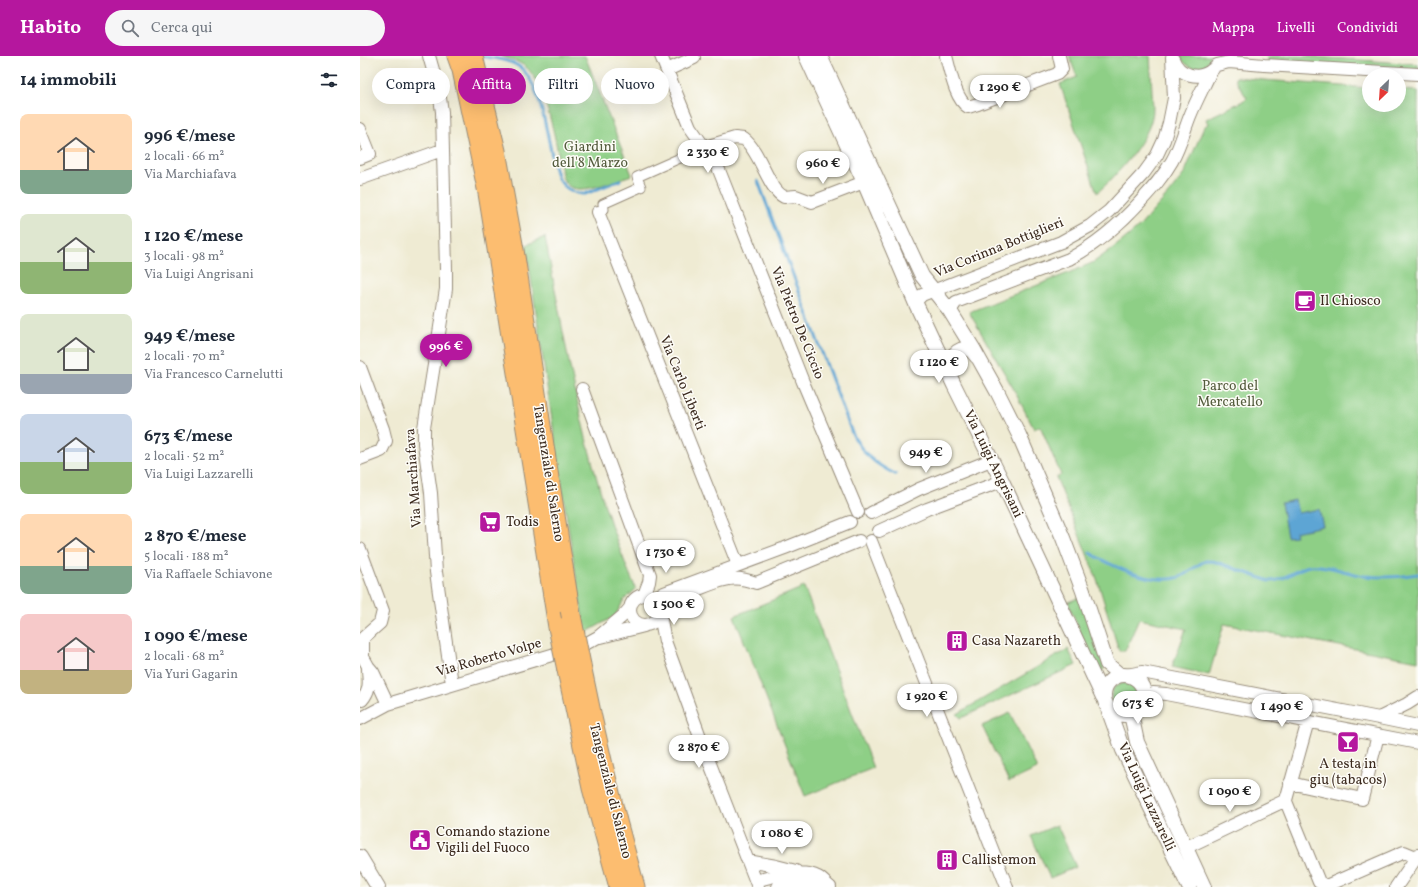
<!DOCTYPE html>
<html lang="it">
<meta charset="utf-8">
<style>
body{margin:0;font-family:Vollkorn,serif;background:#f6f6f7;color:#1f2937;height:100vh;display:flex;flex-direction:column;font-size:15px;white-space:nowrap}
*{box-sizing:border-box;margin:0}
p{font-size:13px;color:#747a83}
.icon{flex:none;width:22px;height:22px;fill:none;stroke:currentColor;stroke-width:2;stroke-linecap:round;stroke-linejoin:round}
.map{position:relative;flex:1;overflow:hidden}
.sheet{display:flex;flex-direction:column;background:#fff;width:360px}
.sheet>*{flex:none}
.hud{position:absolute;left:12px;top:12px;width:380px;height:36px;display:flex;gap:8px}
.needle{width:26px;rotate:205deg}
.controls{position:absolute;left:1002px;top:12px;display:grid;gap:8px}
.controls a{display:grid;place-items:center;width:44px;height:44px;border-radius:50%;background:#fff;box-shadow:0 4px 16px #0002;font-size:20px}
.price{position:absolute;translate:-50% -34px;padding:0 9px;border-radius:14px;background:#fff;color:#222;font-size:13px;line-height:26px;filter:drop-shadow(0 1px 2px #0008)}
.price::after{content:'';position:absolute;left:50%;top:24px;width:12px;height:9px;margin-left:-6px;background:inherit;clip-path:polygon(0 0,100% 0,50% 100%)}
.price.current{background:#b5179e;color:#fff}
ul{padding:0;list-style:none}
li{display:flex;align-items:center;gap:12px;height:100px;padding:0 20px}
li span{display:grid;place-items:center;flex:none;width:112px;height:80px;border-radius:8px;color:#555}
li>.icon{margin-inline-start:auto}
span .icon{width:48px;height:48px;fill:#fffc;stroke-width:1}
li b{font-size:17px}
h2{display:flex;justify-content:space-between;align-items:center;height:48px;padding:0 20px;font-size:17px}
.pill{padding:0 14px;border-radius:18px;background:#fff;box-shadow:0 4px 16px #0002;font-size:14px;line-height:36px}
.pill.current{background:#b5179e;color:#fff}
header{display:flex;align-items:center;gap:24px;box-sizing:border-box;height:56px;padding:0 20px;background:#b5179e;color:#fff}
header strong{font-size:19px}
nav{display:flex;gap:22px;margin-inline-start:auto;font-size:14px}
.search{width:280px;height:36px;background:#f6f6f7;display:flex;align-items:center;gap:10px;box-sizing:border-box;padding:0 14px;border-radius:22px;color:#747a83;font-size:15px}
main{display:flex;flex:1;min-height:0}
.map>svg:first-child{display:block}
.green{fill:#8ecf86;stroke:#647c52}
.water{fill:#5da5d4;stroke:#4c6879}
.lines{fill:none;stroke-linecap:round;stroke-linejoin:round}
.stream{stroke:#5da5d4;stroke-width:3}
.pedestrian-casing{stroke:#958a78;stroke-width:11}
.minor-casing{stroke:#958a78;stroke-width:14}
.tertiary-casing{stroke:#958a78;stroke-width:16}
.trunk-casing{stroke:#958a78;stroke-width:21}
.pedestrian{stroke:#fff;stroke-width:9}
.minor{stroke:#fff;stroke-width:12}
.tertiary{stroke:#fff;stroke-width:14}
.trunk{stroke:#fcbd6f;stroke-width:19}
.trunk-bridge-casing{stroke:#958a78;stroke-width:21;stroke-linecap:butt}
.trunk-bridge{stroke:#fcbd6f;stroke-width:19}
.labels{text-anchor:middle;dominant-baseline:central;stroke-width:3;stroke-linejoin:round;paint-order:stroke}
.park-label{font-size:14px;fill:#545c3d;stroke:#fdfcf7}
.street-label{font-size:14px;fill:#3b2a1e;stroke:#fdfcf7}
.poi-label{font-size:14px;fill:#3b2a1e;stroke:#fdfcf7;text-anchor:start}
</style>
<header>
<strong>Habito</strong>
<div class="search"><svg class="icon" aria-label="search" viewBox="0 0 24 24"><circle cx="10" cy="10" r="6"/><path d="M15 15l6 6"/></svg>Cerca qui</div>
<nav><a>Mappa</a><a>Livelli</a><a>Condividi</a></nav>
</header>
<main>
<section class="sheet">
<h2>14 immobili<svg class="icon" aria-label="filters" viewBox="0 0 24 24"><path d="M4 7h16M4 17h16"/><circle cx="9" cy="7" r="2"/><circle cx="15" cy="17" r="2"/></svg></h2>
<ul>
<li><span style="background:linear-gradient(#ffd9b3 70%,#7fa58c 0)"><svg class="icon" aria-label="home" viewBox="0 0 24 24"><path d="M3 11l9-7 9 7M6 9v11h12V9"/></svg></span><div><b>996 €/mese</b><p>2 locali · 66 m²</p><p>Via Marchiafava</p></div></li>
<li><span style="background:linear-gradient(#dfe7d0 60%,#8fb573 0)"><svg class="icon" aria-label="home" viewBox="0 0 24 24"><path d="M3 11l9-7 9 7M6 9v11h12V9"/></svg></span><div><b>1 120 €/mese</b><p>3 locali · 98 m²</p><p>Via Luigi Angrisani</p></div></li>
<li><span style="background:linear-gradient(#dfe7d0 75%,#9aa5b1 0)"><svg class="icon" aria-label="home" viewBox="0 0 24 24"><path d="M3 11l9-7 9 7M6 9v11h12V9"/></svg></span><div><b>949 €/mese</b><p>2 locali · 70 m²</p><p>Via Francesco Carnelutti</p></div></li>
<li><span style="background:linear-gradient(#c9d6e8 60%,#8fb573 0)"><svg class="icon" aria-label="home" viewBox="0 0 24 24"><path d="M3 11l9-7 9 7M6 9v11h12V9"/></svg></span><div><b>673 €/mese</b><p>2 locali · 52 m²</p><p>Via Luigi Lazzarelli</p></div></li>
<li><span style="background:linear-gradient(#ffd9b3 65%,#7fa58c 0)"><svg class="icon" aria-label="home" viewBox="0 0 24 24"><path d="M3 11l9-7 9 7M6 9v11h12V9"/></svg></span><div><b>2 870 €/mese</b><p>5 locali · 188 m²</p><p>Via Raffaele Schiavone</p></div></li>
<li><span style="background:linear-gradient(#f6c9c9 70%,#c2b280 0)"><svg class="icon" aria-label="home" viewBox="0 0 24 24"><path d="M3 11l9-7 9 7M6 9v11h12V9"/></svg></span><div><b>1 090 €/mese</b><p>2 locali · 68 m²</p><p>Via Yuri Gagarin</p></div></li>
</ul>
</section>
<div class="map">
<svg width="1058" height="831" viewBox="0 0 1058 831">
<rect width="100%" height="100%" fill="#fdfcf7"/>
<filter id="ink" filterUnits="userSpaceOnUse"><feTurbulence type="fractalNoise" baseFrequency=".025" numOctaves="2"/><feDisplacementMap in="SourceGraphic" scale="8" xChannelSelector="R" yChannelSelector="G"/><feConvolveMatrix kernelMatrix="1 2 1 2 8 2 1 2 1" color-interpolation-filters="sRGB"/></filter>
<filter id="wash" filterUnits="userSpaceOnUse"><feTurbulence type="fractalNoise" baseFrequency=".012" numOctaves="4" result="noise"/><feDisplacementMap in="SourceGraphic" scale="16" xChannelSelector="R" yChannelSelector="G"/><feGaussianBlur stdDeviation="0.9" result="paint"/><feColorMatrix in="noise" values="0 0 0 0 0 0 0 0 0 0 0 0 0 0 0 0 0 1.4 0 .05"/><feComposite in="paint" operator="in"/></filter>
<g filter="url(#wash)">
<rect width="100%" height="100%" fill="#efebd3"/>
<path class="green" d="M141 0H225L272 119C258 123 227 137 213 132 208 131 203 125 202 119 201 115 201 111 200 107 195 81 185 29 166 11 160 6 148 2 141 0Z
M709 0H790C791 17 792 35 793 52 794 80 756 120 737 137L700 28 717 21Z
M820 0H851C845 17 827 15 820 0Z
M907 0H938L1058 8V15L907 5Z
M877 21 904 24 1009 32V49H1039V34L1058 35V605L864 568 849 619 812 611 826 573 779 563 765 595H759L737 523 696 421 701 419 681 372 680 370 674 373 653 332 609 256 706 218 734 206 761 186 780 170 809 137 824 118 844 71 848 68 846 63 881 46 887 42 876 25 875 22Z
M185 181C208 300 227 422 276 533L264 544 255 560 225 577 203 438 166 189Z
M444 531 513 712 445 740 374 560Z
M719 542 744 612 741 617 738 618 735 615 708 546Z
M708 593 716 609 601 662 597 658Z
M751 640a13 13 0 1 1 26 0a13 13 0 1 1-26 0Z
M650 657 677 713 649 726 622 670Z
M697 769 716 811 690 822 671 780Z"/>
<path class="water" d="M935 444 938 457 959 453 963 470 935 476 936 480 927 481 921 447Z"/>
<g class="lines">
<path class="stream" d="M123 1C135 2 151 4 161 12 179 27 186 72 191 95 193 104 194 113 198 122 204 132 214 138 225 138L260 124
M398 125 492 377C503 398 513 407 535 418
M730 497C754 511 792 530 820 521 829 517 837 508 846 505 849 505 853 505 856 506L909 525C923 526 935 513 949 510 968 508 988 518 1006 520 1023 522 1041 521 1058 518"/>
</g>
</g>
<g filter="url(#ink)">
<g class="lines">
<g class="pedestrian-casing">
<path id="pedestrian" d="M238 156 244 153 243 148 281 131 277 121 345 91"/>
</g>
<g class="minor-casing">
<path id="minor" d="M69 0 79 35 82 56 86 213V233L64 372V388L71 437 76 516 92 628
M301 0 330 71 357 109 443 326 498 456
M586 0C590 14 595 43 608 51L618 48 697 18 702 13 699 0
M813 3C819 20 840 25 853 13
M857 9 869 6 904 9 1058 18
M307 14 334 2 333 0
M0 73 10 98 0 102
M345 91 375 82 384 83C400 95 408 133 424 141L436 140 452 146 504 126
M0 123 82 94
M238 156 378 509
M556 248 557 244 562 239 701 186 730 170 749 155 784 117 797 99 804 84 809 67 814 42 812 1
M590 255 596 246 709 203C737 188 759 169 780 146 792 133 803 121 812 105 820 91 824 75 830 60 836 45 844 30 851 15
M0 311 23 373 26 385 21 395 0 403
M222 333 290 519 289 526 284 539
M511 457 559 433 631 404
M519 475 567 453 642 425
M511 485 647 831
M0 493 23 555 20 567 3 582V601L8 610 13 616 28 648
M270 554a15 15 0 1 1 30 0a15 15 0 1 1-30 0Z
M293 541 425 492 490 466
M300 550C320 542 349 526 369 523 379 521 388 524 396 527L499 485
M300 559 305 585 347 700 398 831
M241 581 284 570
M767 619 782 616 1019 662 1058 670
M784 642 793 637 806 638 1058 687
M2 644C12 632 8 625 8 611
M1019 662 1047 648 1058 641
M0 663 28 648 195 598 227 587 238 581 264 559 270 552
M930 727 1002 743 1018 679
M925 743 959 826 966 830 1044 796 1056 801
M825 792 926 744 948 665
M388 805 416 810 436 815
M396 825C412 820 442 813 458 821 462 823 466 828 470 831
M418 831 435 828 470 831
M1036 831 1058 799"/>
</g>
<g class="tertiary-casing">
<path id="tertiary" d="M446 0 504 126 556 248 594 329 642 425 743 641
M460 0 562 220 590 255 614 294 638 337 659 379 703 482 723 535 747 608 760 619
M590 320C588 307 591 295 606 292L612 295 617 301
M744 639a20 20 0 1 1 40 0a20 20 0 1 1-40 0Z
M747 650 763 694 829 831
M771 658 777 686 844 831
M0 801 18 831"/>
</g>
<g class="trunk-casing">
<path id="trunk" d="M97 0 102 14 128 137 198 571
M113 0 136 95 154 194 189 422 210 554
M221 609C236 684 254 758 275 831
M207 614 232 732 259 831"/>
</g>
<use href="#pedestrian" class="pedestrian"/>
<use href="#minor" class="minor"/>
<use href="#tertiary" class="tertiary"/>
<use href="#trunk" class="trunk"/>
<g class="trunk-bridge-casing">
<path id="trunk-bridge" d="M210 554 221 609
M198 571 207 614"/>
</g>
<use href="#trunk-bridge" class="trunk-bridge"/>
</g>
</g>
<defs>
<g id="cafe-square" transform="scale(1.15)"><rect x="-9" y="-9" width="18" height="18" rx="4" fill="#b5179e" stroke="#fdfcf7"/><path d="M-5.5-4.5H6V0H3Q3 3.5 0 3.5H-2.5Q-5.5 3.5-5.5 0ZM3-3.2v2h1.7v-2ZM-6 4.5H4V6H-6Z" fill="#fff"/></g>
<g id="supermarket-square" transform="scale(1.15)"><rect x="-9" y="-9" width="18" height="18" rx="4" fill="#b5179e" stroke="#fdfcf7"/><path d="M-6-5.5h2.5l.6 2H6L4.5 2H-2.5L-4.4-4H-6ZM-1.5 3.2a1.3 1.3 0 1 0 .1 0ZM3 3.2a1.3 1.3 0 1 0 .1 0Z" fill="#fff"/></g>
<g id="building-square" transform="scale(1.15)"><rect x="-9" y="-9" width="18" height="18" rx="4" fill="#b5179e" stroke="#fdfcf7"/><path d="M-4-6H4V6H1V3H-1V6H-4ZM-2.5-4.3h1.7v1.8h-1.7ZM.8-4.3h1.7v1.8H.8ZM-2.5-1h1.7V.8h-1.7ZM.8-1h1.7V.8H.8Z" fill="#fff"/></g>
<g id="bar-square" transform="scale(1.15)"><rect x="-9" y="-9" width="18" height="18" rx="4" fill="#b5179e" stroke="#fdfcf7"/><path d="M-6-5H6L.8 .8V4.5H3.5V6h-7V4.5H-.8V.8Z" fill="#fff"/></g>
<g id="civic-square" transform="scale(1.15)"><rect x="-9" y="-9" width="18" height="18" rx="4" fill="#b5179e" stroke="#fdfcf7"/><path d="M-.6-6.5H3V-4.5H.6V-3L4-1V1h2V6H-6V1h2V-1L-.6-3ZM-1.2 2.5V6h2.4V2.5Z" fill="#fff"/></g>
</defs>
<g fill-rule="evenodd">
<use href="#cafe-square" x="945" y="245"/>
<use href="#supermarket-square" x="130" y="466"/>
<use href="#building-square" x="597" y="585"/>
<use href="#bar-square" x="988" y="686"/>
<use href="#civic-square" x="60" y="784"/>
<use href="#building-square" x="587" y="804"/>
</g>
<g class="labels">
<g class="park-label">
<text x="230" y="91">Giardini<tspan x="230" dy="16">dell'8 Marzo</tspan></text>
<text x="870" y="330">Parco del<tspan x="870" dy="16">Mercatello</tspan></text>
</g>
<g class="street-label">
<text transform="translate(639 192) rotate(-22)">Via Corinna Bottiglieri</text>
<text transform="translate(437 267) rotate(68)">Via Pietro De Ciccio</text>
<text transform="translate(322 327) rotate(68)">Via Carlo Liberti</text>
<text transform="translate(633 408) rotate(64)">Via Luigi Angrisani</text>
<text transform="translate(188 417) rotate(81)">Tangenziale di Salerno</text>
<text transform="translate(54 422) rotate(-94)">Via Marchiafava</text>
<text transform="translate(129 602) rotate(-16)">Via Roberto Volpe</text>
<text transform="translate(250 735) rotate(76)">Tangenziale di Salerno</text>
<text transform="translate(786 741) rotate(65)">Via Luigi Lazzarelli</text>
</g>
<g class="poi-label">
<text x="960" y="245">Il Chiosco</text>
<text x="146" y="466">Todis</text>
<text x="612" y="585">Casa Nazareth</text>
<text x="988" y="708" text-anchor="middle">A testa in<tspan x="988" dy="16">giu (tabacos)</tspan></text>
<text x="76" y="776">Comando stazione<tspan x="76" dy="16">Vigili del Fuoco</tspan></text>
<text x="602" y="804">Callistemon</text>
</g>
</g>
</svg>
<div class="controls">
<a><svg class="needle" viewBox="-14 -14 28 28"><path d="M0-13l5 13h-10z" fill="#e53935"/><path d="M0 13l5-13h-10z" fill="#747a83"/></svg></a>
</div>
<b class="price" style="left:640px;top:53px">1 290 €</b>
<b class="price" style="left:348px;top:118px">2 330 €</b>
<b class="price" style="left:463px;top:129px">960 €</b>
<b class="price current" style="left:86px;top:312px">996 €</b>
<b class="price" style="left:579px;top:328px">1 120 €</b>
<b class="price" style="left:566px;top:418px">949 €</b>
<b class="price" style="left:306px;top:518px">1 730 €</b>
<b class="price" style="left:314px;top:570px">1 500 €</b>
<b class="price" style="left:567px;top:662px">1 920 €</b>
<b class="price" style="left:778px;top:669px">673 €</b>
<b class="price" style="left:922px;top:672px">1 490 €</b>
<b class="price" style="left:339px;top:713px">2 870 €</b>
<b class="price" style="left:870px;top:757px">1 090 €</b>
<b class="price" style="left:422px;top:799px">1 080 €</b>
<div class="hud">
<a class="pill">Compra</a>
<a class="pill current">Affitta</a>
<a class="pill">Filtri</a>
<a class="pill">Nuovo</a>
</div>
</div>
</main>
